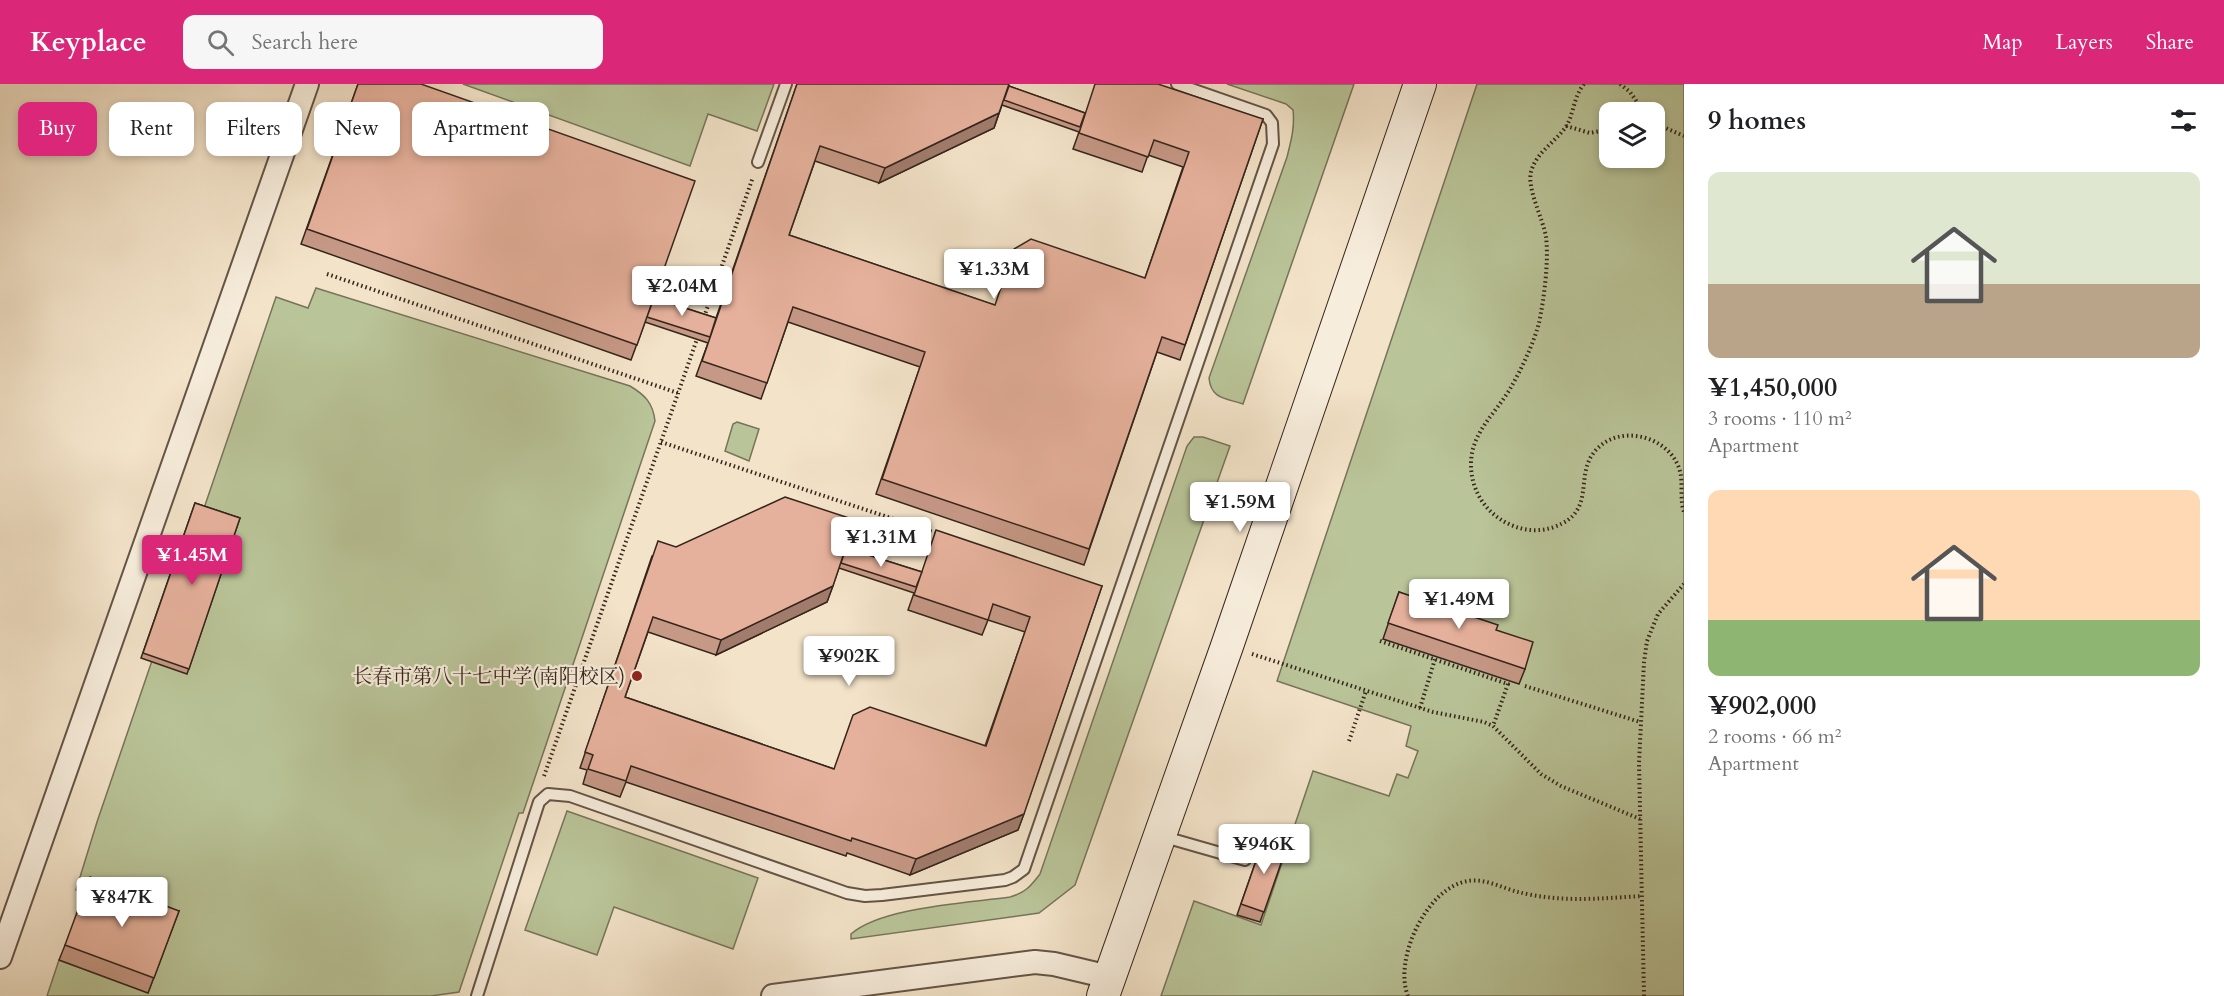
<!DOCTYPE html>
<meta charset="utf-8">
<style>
body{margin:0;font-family:Cardo,"Noto Serif SC",serif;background:#f6f6f6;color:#202124;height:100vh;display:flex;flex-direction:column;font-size:22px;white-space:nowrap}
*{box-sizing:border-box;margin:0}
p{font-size:20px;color:#757577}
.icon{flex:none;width:33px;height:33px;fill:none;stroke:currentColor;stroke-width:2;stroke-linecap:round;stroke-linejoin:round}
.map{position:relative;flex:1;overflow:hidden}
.side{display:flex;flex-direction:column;background:#fff;width:540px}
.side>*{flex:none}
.hud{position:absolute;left:18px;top:18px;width:570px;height:54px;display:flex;gap:12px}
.fabs{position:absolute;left:1599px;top:18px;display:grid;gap:12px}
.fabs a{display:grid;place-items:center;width:66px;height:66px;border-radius:12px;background:#fff;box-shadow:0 3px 9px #0003;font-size:30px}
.price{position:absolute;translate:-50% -51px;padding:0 14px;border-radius:6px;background:#fff;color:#222;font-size:20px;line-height:39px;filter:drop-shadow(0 2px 3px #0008)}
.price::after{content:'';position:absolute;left:50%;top:36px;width:18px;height:14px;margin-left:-9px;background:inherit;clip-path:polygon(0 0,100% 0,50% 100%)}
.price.active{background:#db2777;color:#fff}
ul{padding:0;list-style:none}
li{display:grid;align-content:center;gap:12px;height:318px;padding:0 24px}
li span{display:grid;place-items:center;height:186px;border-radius:12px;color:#555}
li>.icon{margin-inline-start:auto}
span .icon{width:108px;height:108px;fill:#fffc;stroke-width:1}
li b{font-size:26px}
h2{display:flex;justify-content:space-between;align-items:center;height:72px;padding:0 24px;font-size:26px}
.chip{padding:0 21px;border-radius:12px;background:#fff;box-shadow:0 3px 9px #0003;font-size:21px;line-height:54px}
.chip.active{background:#db2777;color:#fff}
header{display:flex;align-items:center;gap:36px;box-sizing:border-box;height:84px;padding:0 30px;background:#db2777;color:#fff}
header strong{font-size:28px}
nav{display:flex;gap:33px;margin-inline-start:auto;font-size:21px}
.search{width:420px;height:54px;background:#f6f6f6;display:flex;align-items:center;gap:15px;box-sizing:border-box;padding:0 21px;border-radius:12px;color:#757577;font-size:22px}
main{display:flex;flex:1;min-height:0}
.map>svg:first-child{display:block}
.green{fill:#b9c498;stroke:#77745a;stroke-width:1.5;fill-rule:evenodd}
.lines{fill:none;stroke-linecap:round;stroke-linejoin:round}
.lane-casing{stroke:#645446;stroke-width:14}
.street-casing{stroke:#645446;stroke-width:26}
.secondary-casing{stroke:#35251b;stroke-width:34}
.path{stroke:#35251b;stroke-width:4;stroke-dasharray:1.5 3;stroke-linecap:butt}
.lane{stroke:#f7eddc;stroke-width:10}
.street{stroke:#f7eddc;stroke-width:22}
.secondary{stroke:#f7eddc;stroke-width:32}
.wall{fill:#c69886;stroke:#35251b;stroke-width:1.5;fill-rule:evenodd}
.shaded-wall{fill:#a17c6d;stroke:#35251b;stroke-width:1.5}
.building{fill:#e6b19c;stroke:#35251b;stroke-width:1.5}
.poi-dot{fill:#8f2418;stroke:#f7eddc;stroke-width:2}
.labels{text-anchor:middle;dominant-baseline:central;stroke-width:4.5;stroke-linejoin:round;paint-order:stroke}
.poi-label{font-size:20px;fill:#35251b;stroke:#f7eddc;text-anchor:end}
</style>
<header>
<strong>Keyplace</strong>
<div class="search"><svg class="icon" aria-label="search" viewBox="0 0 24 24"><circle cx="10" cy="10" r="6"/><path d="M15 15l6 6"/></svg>Search here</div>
<nav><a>Map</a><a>Layers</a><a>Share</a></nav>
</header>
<main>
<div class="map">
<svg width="1684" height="912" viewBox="0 0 1684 912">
<rect width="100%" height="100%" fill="#f3e3c9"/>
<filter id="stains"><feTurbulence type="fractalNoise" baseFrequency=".00333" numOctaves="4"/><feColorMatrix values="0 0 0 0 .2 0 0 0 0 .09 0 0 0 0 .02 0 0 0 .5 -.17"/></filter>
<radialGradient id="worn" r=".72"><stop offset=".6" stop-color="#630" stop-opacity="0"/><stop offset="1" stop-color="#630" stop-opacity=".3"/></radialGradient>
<path class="green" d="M463 0H774L757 47 708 30 690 82Z
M1227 0H1354L1243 320C1225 314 1211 315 1209 294L1287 73C1291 57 1295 43 1293 26L1286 20Z
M1477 0H1684V912H1161L1194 817 1261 841 1313 687 1389 712 1397 690 1408 694 1418 667 1406 662 1411 642 1277 597ZM1610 28H1654V74H1610Z
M316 204 630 302C645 311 653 319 655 337L523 729H519L459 908 431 912H47L59 876 148 909 173 842 76 806 97 738 276 213 308 224Z
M737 338 759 345 749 377 725 367 733 340Z
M1194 353H1203L1230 362 1075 801 1039 829 851 855V850C881 823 968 819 1010 813 1025 809 1031 802 1040 790L1187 362Z
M567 727 758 794 733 865 614 823 597 871 525 846Z"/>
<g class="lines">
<g class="lane-casing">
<path id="lane" d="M758 78 786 0
M1161 752 1245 776
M477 912 539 718 548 710 570 712 847 809 865 812 882 811 1005 796 1013 793 1024 785 1273 60 1272 39 1266 31 1177 0"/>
</g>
<g class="street-casing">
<path id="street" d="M0 873 307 0
M773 912 1035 878 1054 880 1109 893"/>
</g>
<g class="secondary-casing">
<path id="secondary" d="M1103 912 1227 562 1420 0"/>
</g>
<path class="path" d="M1584 0C1574 12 1574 28 1567 41 1557 57 1536 68 1531 88 1527 106 1543 134 1546 153 1549 177 1544 215 1539 239 1533 261 1521 286 1510 305 1495 330 1471 349 1471 380 1471 407 1486 430 1511 441 1525 447 1540 448 1554 443 1599 427 1572 390 1597 365 1620 340 1668 352 1679 384 1684 398 1679 414 1684 428
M1620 0 1630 8 1644 28
M1654 39 1684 52
M1566 42 1590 49 1610 45
M327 190 678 309
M704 233 753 93
M661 358 939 450
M1380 557 1508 600 1493 642
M1252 570 1433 628 1484 638 1493 642 1541 690 1561 702 1640 735
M1525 602 1640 638
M1420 624 1435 575
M1349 657 1366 607
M544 692 698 252
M1408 912C1393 875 1427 803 1468 797 1485 794 1502 804 1518 808 1526 810 1536 812 1545 813 1577 817 1609 814 1642 812
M1644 912 1639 679 1644 578 1647 557 1658 530 1684 500"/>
<use href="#lane" class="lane"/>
<use href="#street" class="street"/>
<use href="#secondary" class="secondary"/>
</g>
<path class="wall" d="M358 0 654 214 716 234 797 0 1009 2 1085 29 1263 35 1180 276 1157 268 1084 481 876 410 920 283 788 238 761 315 696 292 708 259 645 238 631 276 301 160ZM1002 21 1079 48 1073 65 1142 88 1148 71 1183 83 1145 194 994 221 789 151 815 77 879 99 994 44Z
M195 419 240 434 187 590 141 574Z
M676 463 846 464 922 488 1102 502 1018 746 910 791 847 769 846 772 626 698 620 713 583 700 587 686 580 684 652 472ZM839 484 914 509 908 526 982 551 988 536 1025 548 985 662 834 685 625 613 648 548 716 571 827 518Z
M1399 508 1496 546 1525 585 1519 600 1383 555Z
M1264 754 1287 762 1260 838 1237 831Z
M179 827 148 909 59 876 65 861Z"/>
<path class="shaded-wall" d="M999 29 994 44 879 99 885 84Z
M833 502 827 518 716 571 721 556Z
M1024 730 1018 746 910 791 916 775Z"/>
<path class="building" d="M358 0H421L695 97 637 261 307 145Z
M797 0H1009L999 29 885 84 820 62 789 151 995 221 1014 165 1031 155 1145 194 1189 68 1154 56 1148 73 1079 49 1095 0H1158L1263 35 1185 261 1162 253 1089 465 882 395 925 268 793 223 767 299 702 277Z
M1009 2 1085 29 1080 43 1004 16Z
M654 214 716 234 710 253 647 233Z
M785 413 855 436 833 502 721 556 653 533 625 613 834 685 853 631 870 623 986 662 1030 533 993 520 988 536 914 511 936 446 1102 502 1024 730 916 775 852 754 851 757 631 682 626 697 588 685 593 671 585 668 658 457 676 463Z
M195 419 240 434 189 585 143 569Z
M846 464 922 488 916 503 841 479Z
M1399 508 1498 541 1496 546 1533 558 1525 585 1388 539Z
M1264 754 1287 762 1264 828 1241 820Z
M90 793 179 827 154 894 65 861Z"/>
<circle class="poi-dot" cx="637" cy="592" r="6"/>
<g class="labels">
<g class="poi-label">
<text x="625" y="592">长春市第八十七中学(南阳校区)</text>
</g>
</g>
<rect width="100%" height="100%" filter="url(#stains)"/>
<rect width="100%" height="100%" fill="url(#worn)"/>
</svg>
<div class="fabs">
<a><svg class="icon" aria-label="layers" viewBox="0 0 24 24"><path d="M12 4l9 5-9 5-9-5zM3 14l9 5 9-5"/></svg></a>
</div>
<b class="price" style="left:994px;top:216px">¥1.33M</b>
<b class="price" style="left:682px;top:233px">¥2.04M</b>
<b class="price" style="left:1240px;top:449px">¥1.59M</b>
<b class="price" style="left:881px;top:484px">¥1.31M</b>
<b class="price active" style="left:192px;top:502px">¥1.45M</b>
<b class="price" style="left:1459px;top:546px">¥1.49M</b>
<b class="price" style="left:849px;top:603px">¥902K</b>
<b class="price" style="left:1264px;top:791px">¥946K</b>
<b class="price" style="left:122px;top:844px">¥847K</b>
<div class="hud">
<a class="chip active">Buy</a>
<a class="chip">Rent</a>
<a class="chip">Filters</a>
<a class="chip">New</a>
<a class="chip">Apartment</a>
</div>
</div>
<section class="side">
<h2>9 homes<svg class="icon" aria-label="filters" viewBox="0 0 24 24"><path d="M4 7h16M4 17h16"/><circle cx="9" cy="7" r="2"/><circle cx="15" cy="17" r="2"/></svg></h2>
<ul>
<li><span style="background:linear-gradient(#dfe7d0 60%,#b9a48a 0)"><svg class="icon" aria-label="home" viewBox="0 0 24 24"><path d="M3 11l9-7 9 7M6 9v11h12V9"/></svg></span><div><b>¥1,450,000</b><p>3 rooms · 110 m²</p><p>Apartment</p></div></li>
<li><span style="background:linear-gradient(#ffd9b3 70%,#8fb573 0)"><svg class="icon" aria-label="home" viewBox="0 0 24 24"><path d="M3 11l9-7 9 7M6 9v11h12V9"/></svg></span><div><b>¥902,000</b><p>2 rooms · 66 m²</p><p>Apartment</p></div></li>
</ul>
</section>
</main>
